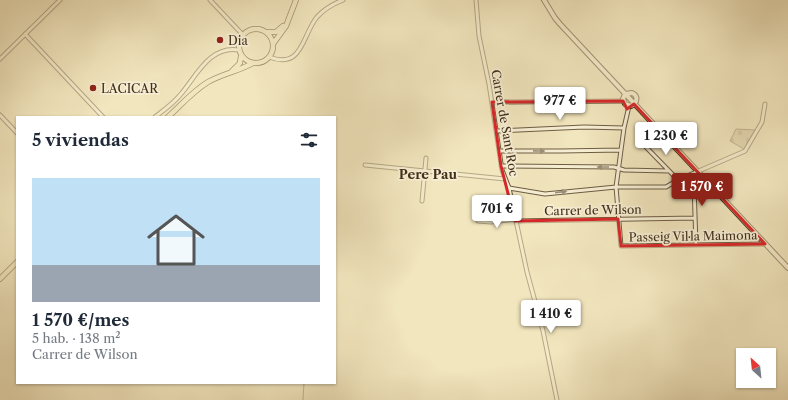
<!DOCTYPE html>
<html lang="es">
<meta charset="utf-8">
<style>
body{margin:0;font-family:"Libre Caslon Text",serif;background:#f2f2f3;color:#1f2937;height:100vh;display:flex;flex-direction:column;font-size:15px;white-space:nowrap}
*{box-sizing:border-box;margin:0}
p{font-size:13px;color:#747a83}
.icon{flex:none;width:22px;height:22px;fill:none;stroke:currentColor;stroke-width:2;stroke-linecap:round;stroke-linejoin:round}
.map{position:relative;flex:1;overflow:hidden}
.sheet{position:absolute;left:16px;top:116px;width:320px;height:268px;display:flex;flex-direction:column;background:#fff;border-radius:0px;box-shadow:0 1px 3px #0004}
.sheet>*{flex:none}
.needle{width:26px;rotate:333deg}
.buttons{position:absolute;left:736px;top:348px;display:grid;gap:8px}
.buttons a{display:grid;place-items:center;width:40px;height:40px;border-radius:0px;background:#fff;box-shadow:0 1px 3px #0004;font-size:20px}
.price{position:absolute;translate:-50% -34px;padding:0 9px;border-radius:4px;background:#fff;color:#222;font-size:13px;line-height:26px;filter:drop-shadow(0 1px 2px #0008)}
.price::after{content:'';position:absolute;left:50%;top:24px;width:12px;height:9px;margin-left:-6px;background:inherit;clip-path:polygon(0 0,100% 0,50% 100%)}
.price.on{background:#8f2418;color:#fff}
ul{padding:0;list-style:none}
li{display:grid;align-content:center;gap:8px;height:212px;padding:0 16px}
li span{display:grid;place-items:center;height:124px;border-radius:0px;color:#555}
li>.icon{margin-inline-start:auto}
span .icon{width:72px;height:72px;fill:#fffc;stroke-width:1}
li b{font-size:17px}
h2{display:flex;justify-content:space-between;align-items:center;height:48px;padding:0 16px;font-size:17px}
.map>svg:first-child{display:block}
.cemetery{fill:url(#cemetery-stones);stroke:#8a7b5e}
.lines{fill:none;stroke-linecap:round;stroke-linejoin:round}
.stream{stroke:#87785b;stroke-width:1}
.street-casing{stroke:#6d5d43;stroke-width:5}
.secondary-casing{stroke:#412f1a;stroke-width:6}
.primary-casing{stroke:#412f1a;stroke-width:6}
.street{stroke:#f7efd5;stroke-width:3}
.secondary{stroke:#f7efd5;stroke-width:4}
.primary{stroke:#f2e6be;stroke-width:4.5}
.oneway{fill:#9c8f78}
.marked{fill:none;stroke:#d62828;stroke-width:3;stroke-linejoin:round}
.poi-dot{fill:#8f2418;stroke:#f7efd5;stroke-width:1.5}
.labels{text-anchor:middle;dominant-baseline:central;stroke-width:3.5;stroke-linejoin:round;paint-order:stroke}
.poi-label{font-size:12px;fill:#412f1a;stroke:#f7efd5;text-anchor:start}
.street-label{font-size:12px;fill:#412f1a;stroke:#f7efd5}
.neighbourhood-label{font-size:13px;font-weight:bold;fill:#412f1a;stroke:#f7efd5}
</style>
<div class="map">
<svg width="788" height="400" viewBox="0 0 788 400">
<defs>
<pattern id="cemetery-stones" width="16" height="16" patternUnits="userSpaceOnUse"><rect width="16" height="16" fill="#d4c7a2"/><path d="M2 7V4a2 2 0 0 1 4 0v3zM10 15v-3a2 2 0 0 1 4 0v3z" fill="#b7ab8b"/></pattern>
</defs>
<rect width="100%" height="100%" fill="#f2e6be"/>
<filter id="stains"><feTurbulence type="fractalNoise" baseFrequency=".005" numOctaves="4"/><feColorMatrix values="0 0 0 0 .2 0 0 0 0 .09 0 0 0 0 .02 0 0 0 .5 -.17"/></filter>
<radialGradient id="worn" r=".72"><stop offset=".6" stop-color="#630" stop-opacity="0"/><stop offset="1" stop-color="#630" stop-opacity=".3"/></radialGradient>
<path class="cemetery" d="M736 129 755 130 744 149 730 141Z"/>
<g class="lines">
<path class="stream" d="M303 400 304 383"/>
<g class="street-casing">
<path id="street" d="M210 0 243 35
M476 0 479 36 489 84 502 170 509 188 527 272 543 331 557 400
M25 34 103 117
M269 57C303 70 302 35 317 17 324 9 333 4 343 0
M0 59 60 0
M492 102 623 101
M629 106 624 128 616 187 621 246 765 244
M0 115 17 133
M155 117C164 110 174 103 181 94 197 75 210 45 239 50
M497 131 584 127 624 128
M642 143 678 180
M500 151H561L621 150
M365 165 505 179
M501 166 614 167 624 170 669 171
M687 176 694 185 696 245
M509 188 545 194 616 187H666L678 180 745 151 762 122 765 104
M422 201 426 158
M478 221 491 222 515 219
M515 221 695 218"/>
</g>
<g class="secondary-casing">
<path id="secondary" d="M544 0 555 18 560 24 788 268
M625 94 623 99 625 104 631 106 634 104
M625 94 632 93C637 95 638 100 634 104"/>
</g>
<g class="primary-casing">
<path id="primary" d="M239 46a17 17 0 1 1 34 0a17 17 0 1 1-34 0Z
M266 32H276L283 26
M273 44 286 26 296 0
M231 72 240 63 241 56
M168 117C181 105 193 91 208 82 222 74 239 71 253 63
M0 279 17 262"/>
</g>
<use href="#street" class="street"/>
<use href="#secondary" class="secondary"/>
<use href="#primary" class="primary"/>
</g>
<defs><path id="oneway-solid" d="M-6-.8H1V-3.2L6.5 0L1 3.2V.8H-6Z"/></defs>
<g class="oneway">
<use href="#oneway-solid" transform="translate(539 151) rotate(1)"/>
<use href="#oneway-solid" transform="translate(603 167) rotate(-180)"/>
<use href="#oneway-solid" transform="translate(561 192) rotate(-6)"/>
</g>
<path d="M0 0H788V400H0ZM623 101 627 109 634 104 765 244 621 246 618 219 515 221 501 166 492 102Z" fill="#f2e6be" fill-opacity=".55" fill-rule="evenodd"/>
<path class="marked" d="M623 101 627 109 634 104 765 244 621 246 618 219 515 221 501 166 492 102Z"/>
<g class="poi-dot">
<circle cx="220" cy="40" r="4"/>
<circle cx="93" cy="88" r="4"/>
</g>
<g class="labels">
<g class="poi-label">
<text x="228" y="40">Dia</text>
<text x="101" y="88">LACICAR</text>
</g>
<g class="street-label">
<text transform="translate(505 123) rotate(80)">Carrer de Sant Roc</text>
<text transform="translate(593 210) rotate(-1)">Carrer de Wilson</text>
<text transform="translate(693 236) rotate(-1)">Passeig Vil·la Maimona</text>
</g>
<g class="neighbourhood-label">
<text x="428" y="174">Pere Pau</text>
</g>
</g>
<rect width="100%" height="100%" filter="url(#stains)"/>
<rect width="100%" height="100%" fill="url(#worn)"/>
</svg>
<div class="buttons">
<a><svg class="needle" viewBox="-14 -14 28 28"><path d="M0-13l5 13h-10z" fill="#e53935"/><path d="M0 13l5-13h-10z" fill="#747a83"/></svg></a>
</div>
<b class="price" style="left:560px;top:121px">977 €</b>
<b class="price" style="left:666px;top:156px">1 230 €</b>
<b class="price on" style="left:702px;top:207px">1 570 €</b>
<b class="price" style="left:497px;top:229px">701 €</b>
<b class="price" style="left:551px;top:334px">1 410 €</b>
<section class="sheet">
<h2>5 viviendas<svg class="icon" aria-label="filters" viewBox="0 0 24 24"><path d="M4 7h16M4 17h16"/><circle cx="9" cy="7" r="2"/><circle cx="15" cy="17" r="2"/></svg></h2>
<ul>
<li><span style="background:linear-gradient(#bfe0f5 70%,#9aa5b1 0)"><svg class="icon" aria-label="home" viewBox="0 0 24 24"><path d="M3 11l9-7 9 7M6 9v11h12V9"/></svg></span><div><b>1 570 €/mes</b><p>5 hab. · 138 m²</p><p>Carrer de Wilson</p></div></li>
</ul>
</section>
</div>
